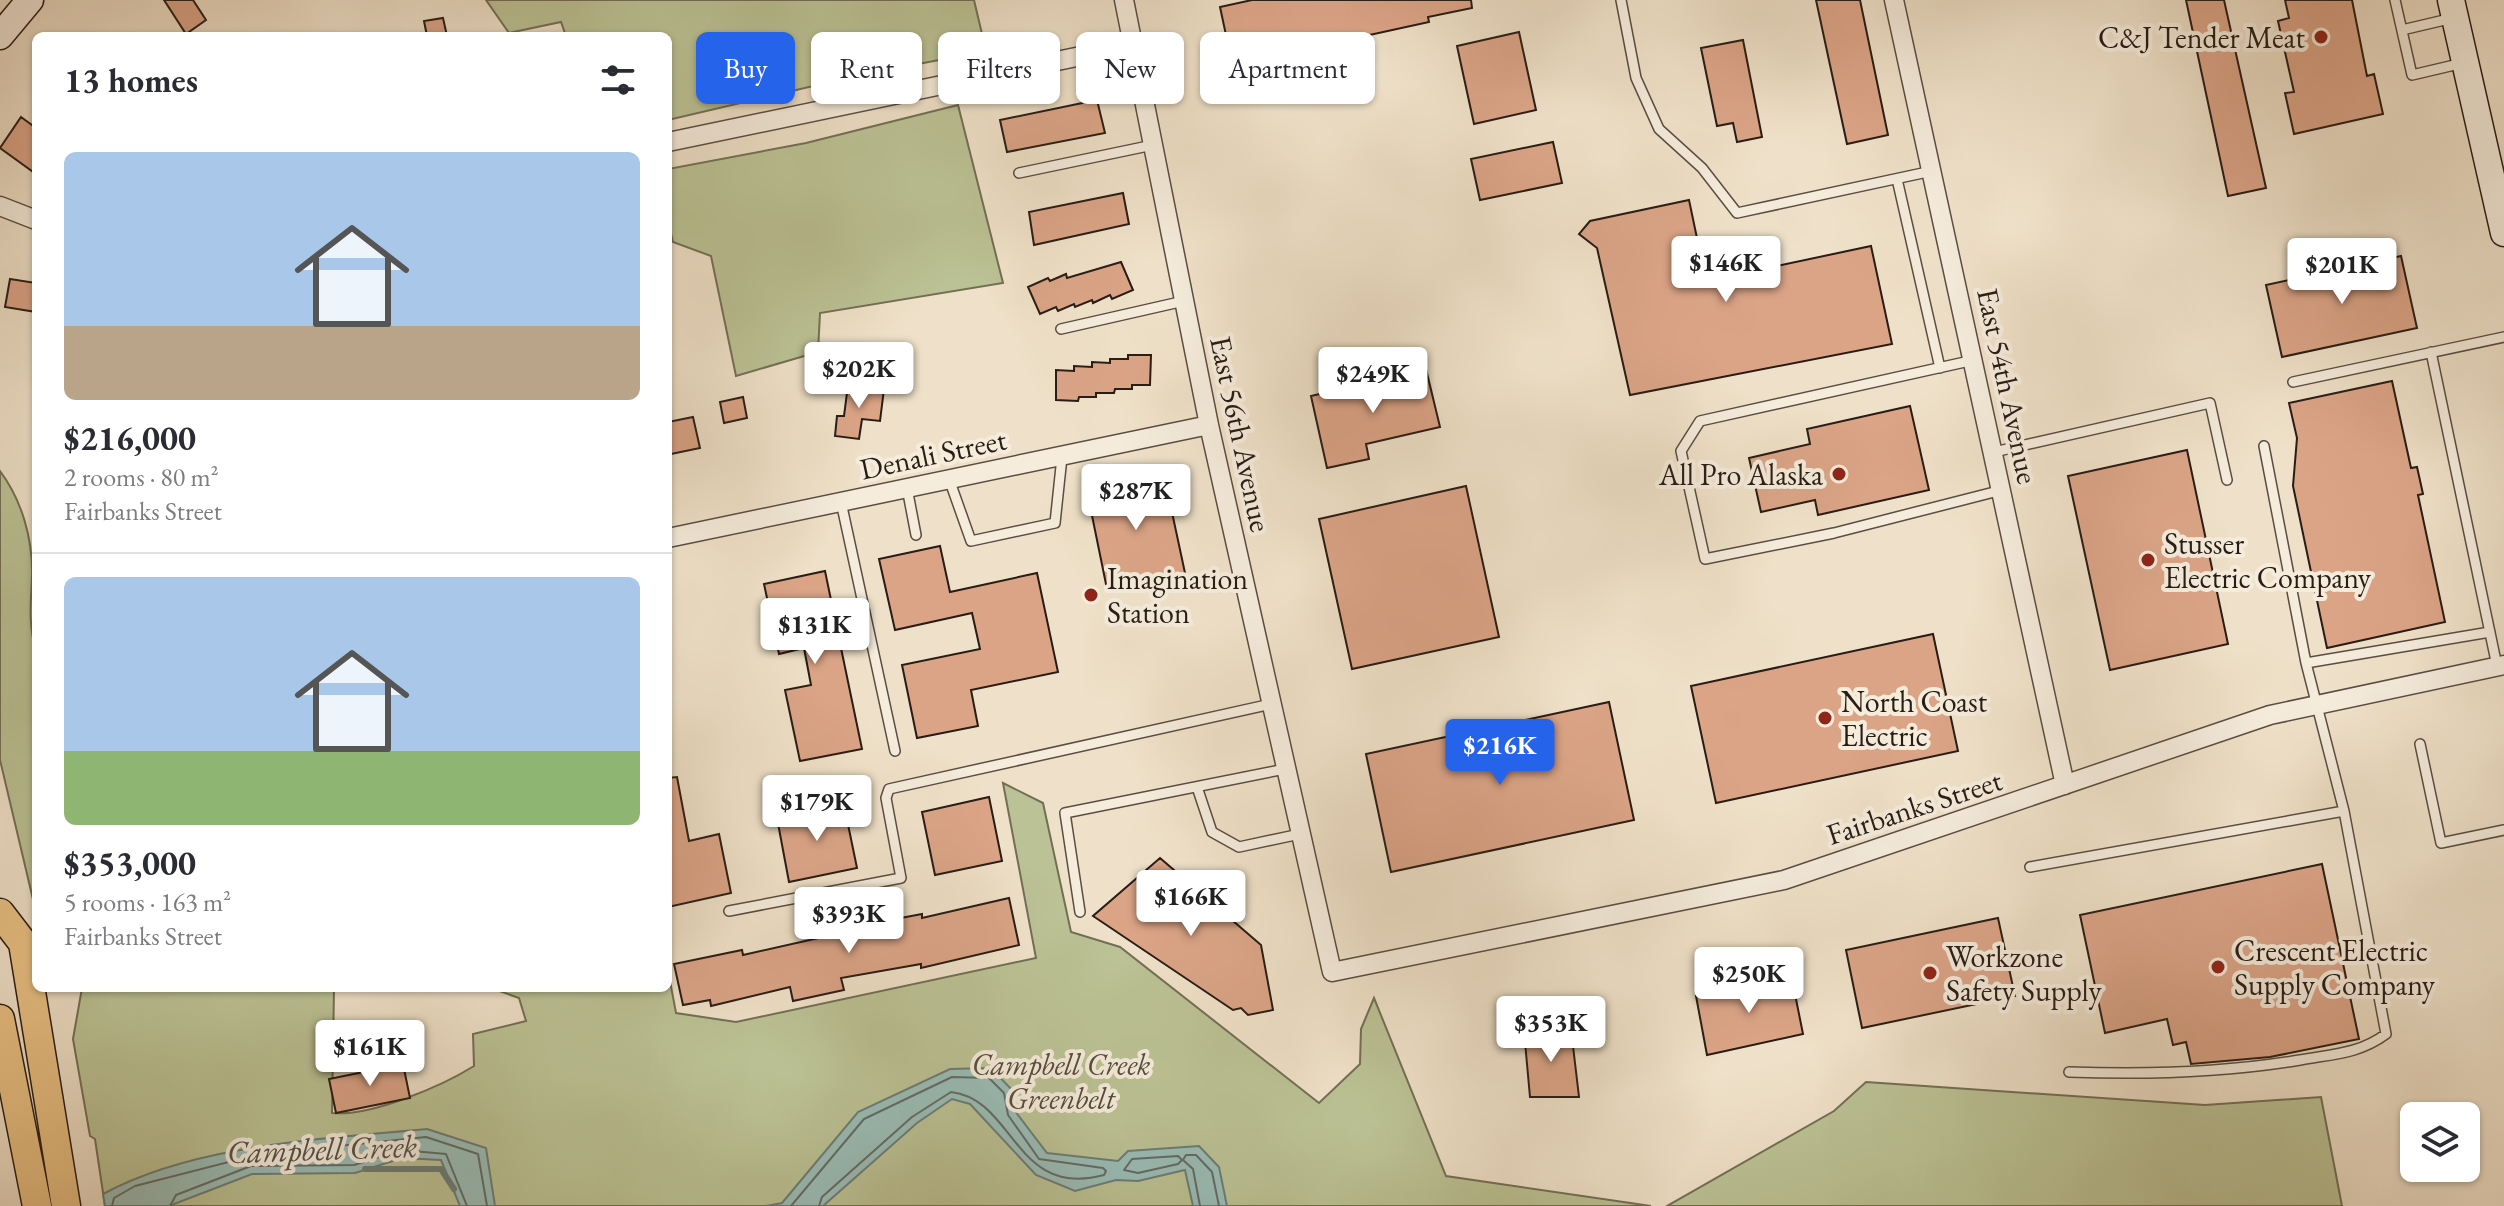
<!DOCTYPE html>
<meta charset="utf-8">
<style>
body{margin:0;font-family:"EB Garamond",serif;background:#f2f2f3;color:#2b2b33;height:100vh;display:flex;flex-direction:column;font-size:30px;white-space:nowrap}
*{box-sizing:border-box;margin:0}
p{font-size:26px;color:#7c7c81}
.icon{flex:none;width:44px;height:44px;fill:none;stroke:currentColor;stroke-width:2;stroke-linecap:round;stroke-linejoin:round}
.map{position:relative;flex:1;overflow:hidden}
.side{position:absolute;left:32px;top:32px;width:640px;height:960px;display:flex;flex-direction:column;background:#fff;border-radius:12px;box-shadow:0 2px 6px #0004}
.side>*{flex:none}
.guide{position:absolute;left:696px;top:32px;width:760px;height:72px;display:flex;gap:16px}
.tools{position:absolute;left:2400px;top:1102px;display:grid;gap:16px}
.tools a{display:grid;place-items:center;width:80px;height:80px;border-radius:12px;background:#fff;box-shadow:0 2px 6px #0004;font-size:40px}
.price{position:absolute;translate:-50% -68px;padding:0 18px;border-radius:8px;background:#fff;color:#222;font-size:26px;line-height:52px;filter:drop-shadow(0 2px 4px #0008)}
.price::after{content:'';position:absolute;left:50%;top:48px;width:24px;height:18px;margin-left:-12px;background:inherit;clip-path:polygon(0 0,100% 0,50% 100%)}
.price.current{background:#2563eb;color:#fff}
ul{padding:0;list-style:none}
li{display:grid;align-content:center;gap:16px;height:424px;padding:0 32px}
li+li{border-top:2px solid #e1e1e2}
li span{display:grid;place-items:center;height:248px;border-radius:12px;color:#555}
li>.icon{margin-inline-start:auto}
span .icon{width:144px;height:144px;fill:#fffc;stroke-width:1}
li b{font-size:34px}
h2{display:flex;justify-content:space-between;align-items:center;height:96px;padding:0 32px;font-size:34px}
.tag{padding:0 28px;border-radius:12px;background:#fff;box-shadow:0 2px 6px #0004;font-size:28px;line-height:72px}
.tag.current{background:#2563eb;color:#fff}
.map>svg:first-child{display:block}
.green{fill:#bbc295;stroke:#726f55;stroke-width:2}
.water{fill:#9abdb7;stroke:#6c7d76;stroke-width:2}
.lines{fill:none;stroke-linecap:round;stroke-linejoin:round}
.shore{stroke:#616c66;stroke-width:2}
.stream{stroke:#6c7d76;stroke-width:6}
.building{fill:#dba487;stroke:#281c15;stroke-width:2}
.lane-casing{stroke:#5a4d42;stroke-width:12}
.street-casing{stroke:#5a4d42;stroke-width:21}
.secondary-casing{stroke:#281c15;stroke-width:29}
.primary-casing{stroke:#281c15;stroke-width:31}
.lane{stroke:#f5ecdc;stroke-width:9}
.street{stroke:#f5ecdc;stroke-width:18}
.secondary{stroke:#f5ecdc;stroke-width:26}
.primary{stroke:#e8c084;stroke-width:28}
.poi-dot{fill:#8f2418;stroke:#f5ecdc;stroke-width:3}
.labels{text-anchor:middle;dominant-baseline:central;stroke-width:8;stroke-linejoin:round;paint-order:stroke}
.poi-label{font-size:30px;fill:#281c15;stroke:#f5ecdc;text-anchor:start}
.street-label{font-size:30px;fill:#281c15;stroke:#f5ecdc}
.park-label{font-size:30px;font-style:italic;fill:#544e3b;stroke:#f5ecdc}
.water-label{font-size:32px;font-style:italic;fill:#50544e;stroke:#f5ecdc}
</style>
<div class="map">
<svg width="2504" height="1206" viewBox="0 0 2504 1206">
<rect width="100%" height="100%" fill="#efe1c9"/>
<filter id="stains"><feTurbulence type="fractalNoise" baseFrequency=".0025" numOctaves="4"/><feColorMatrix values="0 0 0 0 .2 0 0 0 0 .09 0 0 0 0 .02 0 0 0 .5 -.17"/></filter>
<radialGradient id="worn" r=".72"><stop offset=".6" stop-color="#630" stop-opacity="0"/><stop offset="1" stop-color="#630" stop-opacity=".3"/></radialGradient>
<path class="green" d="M486 0H974L986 51 856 76 668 120V36H566L561 22 509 33Z
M958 105 1003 283 820 313 818 352 736 376 711 256 673 242 668 221V169L806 143Z
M0 471C22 500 33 540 32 576 31 603 28 624 36 650V912L0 760Z
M1003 783 1043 803 1071 932 1120 947 1319 1103 1360 1064 1361 1029 1374 998 1446 1176 1651 1206H105L95 1139 90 1136 73 1039 82 988H334L332 1113C370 1117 442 1086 474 1066L473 1034 526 1021 519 998 491 988H668V970L676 1013 736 1022 1036 958Z
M1866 1082 2205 1105 2321 1097 2342 1206H1667L1834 1111Z"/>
<path class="water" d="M991 1068 1012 1090 1015 1111 1047 1153 1118 1161 1128 1151 1199 1146 1219 1167 1227 1206H1193L1185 1170 1138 1181 1116 1180 1075 1191 1036 1175 970 1104 952 1099 917 1123 823 1206H766L782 1203 858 1112 950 1069Z
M427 1129 486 1148 495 1206H460L441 1160 402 1158 355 1173 252 1174 169 1206H105L103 1194C195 1144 324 1139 427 1129Z"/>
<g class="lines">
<path class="shore" d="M1178 1156 1182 1160 1178 1164 1138 1173 1124 1170 1132 1159Z
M112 1206 114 1198 135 1186 260 1154 426 1137 478 1154 487 1206
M170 1206 176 1195 251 1166 354 1165 401 1150 446 1154 467 1206
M791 1206 864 1119 952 1077 989 1078 1004 1093 1008 1115 1039 1159 1103 1168 1106 1171 1104 1175C1014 1199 1015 1099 951 1092L912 1117 822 1197 819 1206
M1200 1206 1193 1169 1183 1160 1186 1155H1196L1212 1172 1219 1206"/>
<path class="stream" d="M365 1169H441L454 1189"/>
</g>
<path class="building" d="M164 0H193L206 20 186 34Z
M1252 0H1471L1472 8 1428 17 1429 22 1232 65 1229 52 1220 54 1216 38 1226 35 1220 7Z
M1816 0H1860L1888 135 1847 144Z
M2186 0H2224L2266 188 2228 196Z
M2285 0H2352L2367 76 2374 74 2383 114 2294 134 2285 93 2294 92 2278 21 2289 18Z
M443 18 447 36H427L424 21Z
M1519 32 1536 110 1474 124 1457 46Z
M1743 40 1762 137 1737 142 1733 123 1717 126 1701 48Z
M1097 100 1105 133 1007 152 1000 120Z
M21 117 36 128V174L0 148Z
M1553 142 1562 183 1480 200 1471 159Z
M1123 193 1129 224 1034 245 1029 212Z
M1689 200 1706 281 1871 246 1892 344 1630 395 1597 248 1579 234 1590 221Z
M2401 256 2417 328 2282 357 2266 285Z
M1121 262 1133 290 1112 299 1110 295 1093 303 1092 300 1075 307 1074 304 1058 311 1056 307 1040 314 1028 287 1048 278 1050 281 1066 274 1067 278Z
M10 279 36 283V312L5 307Z
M1128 355H1151L1150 385H1132V389H1115L1114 393H1096V397H1079L1078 401 1056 400V370L1074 371V366L1092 367V362L1110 363V359H1128Z
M1426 369 1440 427 1366 444 1369 459 1327 468 1311 396Z
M2392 381 2411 468 2417 467 2423 494 2418 495 2445 622 2327 648 2293 486 2297 438 2289 403Z
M848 385 884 389 880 421 862 419 859 439 835 436 837 416H844Z
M743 397 747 418 724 423 720 402Z
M1910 406 1929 490 1818 515 1815 500 1761 512 1749 458 1810 444 1807 429Z
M693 417 700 448 671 454 668 422Z
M2187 450 2228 644 2110 670 2068 476Z
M1164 475 1185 573 1107 589 1087 491Z
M1466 486 1499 637 1352 669 1319 519Z
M940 546 950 592 1037 573 1058 672 971 690 978 726 917 738 902 665 980 649 972 613 895 630 879 559Z
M825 571 862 749 800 761 785 690 811 685 804 648 779 654 764 584Z
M1933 634 1958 751 1716 803 1691 686Z
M1609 702 1634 820 1391 872 1366 754Z
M677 777 689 841 719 834 731 893 668 907V778Z
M989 797 1002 861 935 875 922 812Z
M844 805 857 868 789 882 777 818Z
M1160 858 1261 945 1273 1010 1248 1015 1241 1008 1233 1010 1093 916Z
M2322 864 2359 1039 2270 1057 2191 1064 2186 1042 2173 1045 2167 1019 2105 1033 2080 915Z
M1009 898 1019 945 921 968V964L841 978 844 990 793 1001 790 987 711 1006 710 1000 683 1005 674 964 742 950 743 955 854 930 853 927 922 914V918Z
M1998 918 2015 996 1862 1028 1846 950Z
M1791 974 1803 1034 1707 1055 1696 996Z
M1571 1029 1579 1097H1530L1524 1031Z
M403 1064 410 1098 336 1113 329 1079Z"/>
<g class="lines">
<g class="lane-casing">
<path id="lane" d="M1621 0 1636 78 1659 129 1702 168 1737 213 1932 171
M2395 0 2412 75 2463 63
M2402 30 2453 18
M1019 173 1153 145
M1897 179 1940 368
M1061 329 1184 301
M2431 352 2497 666
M1974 360 1700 421 1681 451 1705 559 1834 533 2002 490
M2293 382 2504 337
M2264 446 2306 663 2490 632
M1994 452 2210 403 2227 480
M949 479 971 541 1055 523 1062 457
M907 488 916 535
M841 502 895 751
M2420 744 2441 843 2504 830
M1197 787 1212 832 1239 847 1300 834
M2030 867 2344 811
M729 911 901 878 886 798 889 789 1271 704
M1080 912 1065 813 1285 769
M2069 1072C2148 1075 2222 1073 2300 1060 2333 1054 2359 1054 2386 1034L2344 811 2306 663"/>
</g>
<g class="street-casing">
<path id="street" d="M1124 0 1209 425 1332 972 1784 880 2270 715 2504 665
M1894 0 2065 785
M668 142 1134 45
M0 206 36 220
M668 538 1209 425"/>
</g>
<g class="secondary-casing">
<path id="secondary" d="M2451 0 2504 233
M0 36 30 0"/>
</g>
<g class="primary-casing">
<path id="primary" d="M0 913 23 943 66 1206
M0 1019 37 1206"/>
</g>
<use href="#lane" class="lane"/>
<use href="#street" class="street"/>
<use href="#secondary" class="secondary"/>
<use href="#primary" class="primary"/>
</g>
<g class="poi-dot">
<circle cx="2321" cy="37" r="8"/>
<circle cx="1839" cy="474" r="8"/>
<circle cx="2148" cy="560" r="8"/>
<circle cx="1091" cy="595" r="8"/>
<circle cx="1825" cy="718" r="8"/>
<circle cx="2218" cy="967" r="8"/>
<circle cx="1930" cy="973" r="8"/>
</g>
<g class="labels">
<g class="poi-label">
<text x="2305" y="37" text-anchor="end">C&amp;J Tender Meat</text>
<text x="1823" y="474" text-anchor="end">All Pro Alaska</text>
<text x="2164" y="543">Stusser<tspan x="2164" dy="34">Electric Company</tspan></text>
<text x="1107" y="578">Imagination<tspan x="1107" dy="34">Station</tspan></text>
<text x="1841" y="701">North Coast<tspan x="1841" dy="34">Electric</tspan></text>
<text x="2234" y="950">Crescent Electric<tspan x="2234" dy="34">Supply Company</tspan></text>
<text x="1946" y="956">Workzone<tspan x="1946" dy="34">Safety Supply</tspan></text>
</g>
<g class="street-label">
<text transform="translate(2008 386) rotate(78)">East 54th Avenue</text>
<text transform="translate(1241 434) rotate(78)">East 56th Avenue</text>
<text transform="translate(933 454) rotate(-12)">Denali Street</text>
<text transform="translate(1914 807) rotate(-18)">Fairbanks Street</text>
</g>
<g class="park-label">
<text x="1061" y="1064">Campbell Creek<tspan x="1061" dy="34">Greenbelt</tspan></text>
</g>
<g class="water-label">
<text transform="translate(322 1149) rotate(-2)">Campbell Creek</text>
</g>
</g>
<rect width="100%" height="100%" filter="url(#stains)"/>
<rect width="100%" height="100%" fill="url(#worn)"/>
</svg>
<div class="tools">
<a><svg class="icon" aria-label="layers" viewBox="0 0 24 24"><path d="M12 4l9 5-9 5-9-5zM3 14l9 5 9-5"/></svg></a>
</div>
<b class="price" style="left:1726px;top:304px">$146K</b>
<b class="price" style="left:2342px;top:306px">$201K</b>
<b class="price" style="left:859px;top:410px">$202K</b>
<b class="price" style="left:1373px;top:415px">$249K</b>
<b class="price" style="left:1136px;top:532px">$287K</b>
<b class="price" style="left:815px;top:666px">$131K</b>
<b class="price current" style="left:1500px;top:787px">$216K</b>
<b class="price" style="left:817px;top:843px">$179K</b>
<b class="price" style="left:1191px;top:938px">$166K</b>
<b class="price" style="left:849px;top:955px">$393K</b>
<b class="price" style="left:1749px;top:1015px">$250K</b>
<b class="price" style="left:1551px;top:1064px">$353K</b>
<b class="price" style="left:370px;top:1088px">$161K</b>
<div class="guide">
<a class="tag current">Buy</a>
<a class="tag">Rent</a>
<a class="tag">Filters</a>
<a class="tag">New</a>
<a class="tag">Apartment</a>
</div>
<section class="side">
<h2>13 homes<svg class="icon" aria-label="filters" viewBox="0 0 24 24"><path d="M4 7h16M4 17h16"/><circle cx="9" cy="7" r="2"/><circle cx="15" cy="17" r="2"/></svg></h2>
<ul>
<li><span style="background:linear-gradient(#a9c7e8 70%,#b9a48a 0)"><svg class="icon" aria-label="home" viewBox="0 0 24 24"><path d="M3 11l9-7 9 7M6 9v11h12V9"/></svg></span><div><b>$216,000</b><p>2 rooms · 80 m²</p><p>Fairbanks Street</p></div></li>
<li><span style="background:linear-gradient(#a9c7e8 70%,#8fb573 0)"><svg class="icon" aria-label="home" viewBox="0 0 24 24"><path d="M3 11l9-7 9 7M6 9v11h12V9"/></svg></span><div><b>$353,000</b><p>5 rooms · 163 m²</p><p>Fairbanks Street</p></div></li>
</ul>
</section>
</div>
